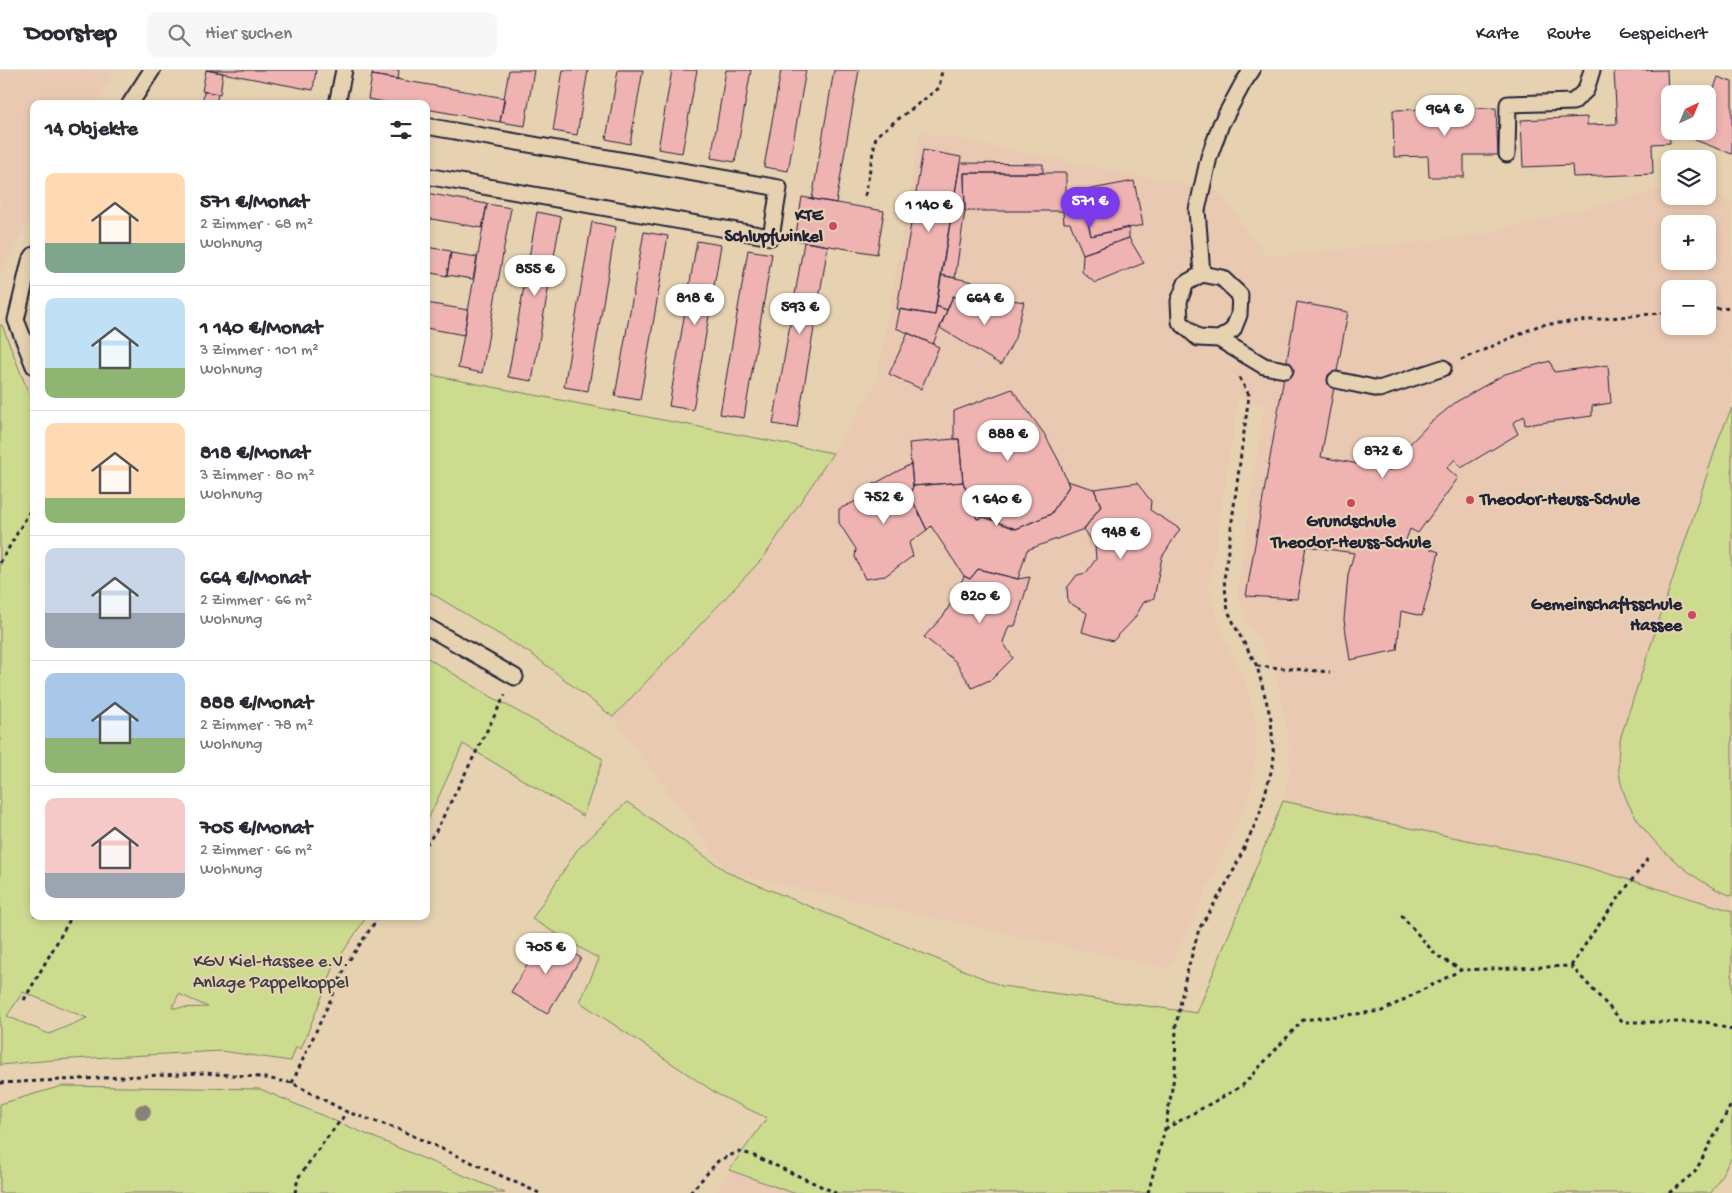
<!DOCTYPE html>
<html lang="de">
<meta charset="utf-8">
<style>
body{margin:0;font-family:"Gochi Hand",sans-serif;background:#f7f7f7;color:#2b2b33;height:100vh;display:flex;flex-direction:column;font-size:19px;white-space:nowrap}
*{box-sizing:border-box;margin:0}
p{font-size:16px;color:#7c7c81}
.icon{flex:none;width:28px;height:28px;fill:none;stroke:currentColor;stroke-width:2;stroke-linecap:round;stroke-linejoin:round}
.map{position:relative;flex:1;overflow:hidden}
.details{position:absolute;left:30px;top:30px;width:400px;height:820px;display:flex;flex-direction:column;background:#fff;border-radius:10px;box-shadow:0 2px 8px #0003}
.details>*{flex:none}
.needle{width:32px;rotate:44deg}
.buttons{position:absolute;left:1661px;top:15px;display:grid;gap:10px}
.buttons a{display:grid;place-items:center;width:55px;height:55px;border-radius:10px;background:#fff;box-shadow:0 2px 8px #0003;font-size:25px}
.price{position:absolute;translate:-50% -42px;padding:0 11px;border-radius:18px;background:#fff;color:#222;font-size:16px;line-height:32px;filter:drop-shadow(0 1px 2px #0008)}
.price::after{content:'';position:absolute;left:50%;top:30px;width:15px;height:11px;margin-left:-8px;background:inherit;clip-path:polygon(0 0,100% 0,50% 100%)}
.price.selected{background:#7c3aed;color:#fff}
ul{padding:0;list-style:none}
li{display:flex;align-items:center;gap:15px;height:125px;padding:0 15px}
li+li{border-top:1px solid #e1e1e2}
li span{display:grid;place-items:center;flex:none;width:140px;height:100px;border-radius:10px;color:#555}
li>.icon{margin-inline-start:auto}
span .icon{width:60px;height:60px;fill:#fffc;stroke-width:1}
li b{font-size:21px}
h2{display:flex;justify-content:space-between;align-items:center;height:60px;padding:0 15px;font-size:21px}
header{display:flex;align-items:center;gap:30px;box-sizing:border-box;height:70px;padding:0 25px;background:#fff;border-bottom:1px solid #e1e1e2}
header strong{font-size:24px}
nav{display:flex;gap:28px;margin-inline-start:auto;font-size:18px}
.search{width:350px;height:45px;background:#f7f7f7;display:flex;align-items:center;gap:12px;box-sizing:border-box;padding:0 18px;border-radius:10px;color:#7c7c81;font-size:19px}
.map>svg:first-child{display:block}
.built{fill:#e9c9b1;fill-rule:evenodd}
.green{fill:#cddb8f;stroke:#787e65;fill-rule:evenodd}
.building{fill:#efb3b2;stroke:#22223b}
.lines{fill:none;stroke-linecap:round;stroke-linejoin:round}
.lane-casing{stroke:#22223b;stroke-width:19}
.path{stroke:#22223b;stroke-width:3;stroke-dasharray:4 4;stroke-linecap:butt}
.lane{stroke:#e6d2b0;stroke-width:15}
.tree{fill:#888177}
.poi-dot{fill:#d1495b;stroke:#e6d2b0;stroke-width:2}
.labels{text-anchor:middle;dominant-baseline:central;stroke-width:4.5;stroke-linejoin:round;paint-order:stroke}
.poi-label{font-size:18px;font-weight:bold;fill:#22223b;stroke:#e6d2b0;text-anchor:end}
.park-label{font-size:18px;fill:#3c3e48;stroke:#e6d2b0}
</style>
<header>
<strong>Doorstep</strong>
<div class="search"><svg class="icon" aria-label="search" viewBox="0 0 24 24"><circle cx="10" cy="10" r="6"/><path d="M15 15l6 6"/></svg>Hier suchen</div>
<nav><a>Karte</a><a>Route</a><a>Gespeichert</a></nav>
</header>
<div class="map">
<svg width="1732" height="1123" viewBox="0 0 1732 1123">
<rect width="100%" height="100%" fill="#e6d2b0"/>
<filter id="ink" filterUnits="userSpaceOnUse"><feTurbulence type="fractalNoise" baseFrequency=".02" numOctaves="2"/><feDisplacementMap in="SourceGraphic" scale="10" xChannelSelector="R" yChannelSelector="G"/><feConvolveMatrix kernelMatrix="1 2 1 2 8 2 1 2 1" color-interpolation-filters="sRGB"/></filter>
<g filter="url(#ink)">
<path class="built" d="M0 0H114L95 34H34V143L0 202Z
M920 62 1218 121 1267 187 1475 166 1670 117V126H1708V123L1732 131V841L1570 792 1283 731 1290 699 1288 660 1276 606 1267 583 1248 551 1237 525 1264 336 1238 327 1209 521 1225 571 1244 606 1255 648 1256 682 1249 728 1169 899 729 803 613 647 764 487 833 383 877 310ZM1670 154H1708V191H1670ZM1670 219H1708V256H1670Z
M729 1100 793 1123H716Z"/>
<path class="green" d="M0 255H2L27 319 34 329V846H367L335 894 301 979 296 977 291 991 221 981 53 990 0 995ZM23 922 87 948 49 964 7 946ZM179 924 208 937 172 938Z
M426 304 833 383 764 487 613 647 533 585 426 520Z
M1732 338V826C1709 818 1692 805 1674 790 1637 758 1609 717 1621 666L1720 365Z
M426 587 490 626 603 689 583 746 463 674 426 754Z
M1283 731 1570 792 1732 841V1087L1711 1123H793L729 1100 767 1048 719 1025 580 932 599 889 532 849 577 780 627 732 729 803 1002 916 1197 943Z
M62 1016 260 1019 505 1123H0V1034Z"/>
<path class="building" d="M206 0 223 3 220 24 202 21Z
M206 0H316L313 20Z
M373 0H399L398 9 372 5Z
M509 0H534L525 56 500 52Z
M563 0H588L577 65 553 61Z
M618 0H643L630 74 606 69Z
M672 0H697L682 83 658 79Z
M726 0H751L735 92 711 88Z
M781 0H806L788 101 764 97Z
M834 0H859L836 133 812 129Z
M1667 0 1670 73 1652 74 1653 104 1573 107 1572 95 1523 97 1521 50 1587 47V55L1617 54 1614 1Z
M372 5 505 28 500 52 426 39V34H396L368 29Z
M1718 7 1732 12V84L1695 70 1698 61H1708V36Z
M204 22 218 24 216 34H202Z
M1496 38 1498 85H1464V107H1429L1428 86 1394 87 1393 40Z
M923 80 961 87 935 245 897 239Z
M960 93 1043 94V103H964L965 141 955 208 941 205Z
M964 103H1066V141H965Z
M1134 111 1143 155 1091 166 1081 121Z
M426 123 487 134 482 158 426 148Z
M802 127 884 141 877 184 795 170Z
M1083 130 1091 166 1129 157V168L1083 184 1070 153H1064L1063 141H1066V134Z
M487 134 511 138 482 303 458 298Z
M537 142 561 147 532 311 508 307Z
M592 152 616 157 588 321 564 317Z
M644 162 668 166 640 330 615 326Z
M1129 168 1144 193 1095 213 1082 202 1083 184Z
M697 171 721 175 693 340 669 336Z
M804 172 828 176 797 358 773 354Z
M426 177 451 181 447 206 426 202Z
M748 180 772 184 744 348 720 344Z
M451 183 477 187 473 209 447 205Z
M941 205 1002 218 1001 228 995 227 993 240 953 226 947 240 936 236Z
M953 226 993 240 995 227 1024 232 1015 268 1001 295 940 258Z
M1297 232 1348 242 1321 387 1391 400 1404 380 1430 353 1456 332 1505 304 1550 291 1554 302 1608 295 1611 333 1592 336V346L1525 355 1524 346 1513 353 1518 364 1461 398 1455 389 1447 398 1458 408 1418 463 1410 459 1406 470 1439 482 1422 546 1401 541 1397 580 1350 590 1344 550 1348 505 1354 483 1306 476 1297 529 1246 526Z
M426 233 468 240 464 265 426 258Z
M936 236 947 240 933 274 896 258 900 239 935 245Z
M908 263 939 277 921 319 889 304Z
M1012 319 1045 365 1059 391 1069 416 1051 444 1016 459 984 447 977 449 963 412 959 369H954V341Z
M954 369H959L963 412 913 416 909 373Z
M911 394 913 416 910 425 927 460 909 473 913 486 885 506 865 509 855 487 856 479 839 453V439L863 428 874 414Z
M1067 411 1094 419 1101 436 1084 459 1027 480 1018 509 978 499 970 509 964 506 931 456 927 460 910 425 913 416 963 412 977 449 984 447 1016 459 1051 444 1069 416Z
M1137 413 1151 431 1150 440 1180 459 1162 487 1154 528 1144 532 1134 549 1113 571 1082 562 1087 543 1068 532 1067 518 1077 505 1086 503 1096 489 1095 476 1084 459 1101 436 1094 419Z
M978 499 1018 509 1030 507 1015 556H1009L1003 572 1013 588 992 609 972 618 955 591 924 567 944 545 955 526 964 506 970 509Z
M545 865 581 888 547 944 511 922Z"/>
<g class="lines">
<g class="lane-casing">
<path id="lane" d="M130 34 152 0
M337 34 344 0
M426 56 779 118 771 167 426 106
M1507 84 1508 34 1573 32 1586 20 1592 0
M34 185 30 191 16 250 34 296
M1202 204 1197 140 1209 87 1221 54 1243 13 1252 0
M1202 204 1222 208 1240 225 1239 245 1233 260 1219 269 1198 268 1180 252 1179 231 1186 213Z
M1219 269 1264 296 1285 300
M1336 310 1379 319 1443 298
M426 556 515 607"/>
</g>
<path class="path" d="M865 126 876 66 939 18 942 0
M1708 239 1732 237
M1461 290 1540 255 1670 242
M0 493 34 434
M1257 596 1330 602
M426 775 436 761 505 625
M1401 845 1436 885 1460 899
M1571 896 1595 860 1649 787
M24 930 72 846
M0 1013 203 1003 260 1007 292 1013 347 1042 398 1059 539 1123
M292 1013 348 892 379 846
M1165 1059 1242 1016 1303 950 1382 941 1461 900 1571 896 1623 952H1706L1732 960
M295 1123 298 1108 320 1077 347 1042
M690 1123 718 1091 738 1082 750 1084 836 1123
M1148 1123 1165 1059 1175 1001 1176 956 1185 910 1199 859 1231 806 1259 746 1274 691 1271 649 1257 596 1238 562 1228 541 1224 510 1249 325 1239 307
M1669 1123 1695 1102 1732 1033"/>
<use href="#lane" class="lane"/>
</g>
<circle class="tree" cx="143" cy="1042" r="8"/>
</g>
<g class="poi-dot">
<circle cx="833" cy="156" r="5"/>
<circle cx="1470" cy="430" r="5"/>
<circle cx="1351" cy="433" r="5"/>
<circle cx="1692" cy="545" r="5"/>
</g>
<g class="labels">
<g class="poi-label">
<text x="823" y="146">KTE<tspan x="823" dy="21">Schlupfwinkel</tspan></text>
<text x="1480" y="430" text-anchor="start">Theodor-Heuss-Schule</text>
<text x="1351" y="452" text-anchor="middle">Grundschule<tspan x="1351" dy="21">Theodor-Heuss-Schule</tspan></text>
<text x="1682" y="535">Gemeinschaftsschule<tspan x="1682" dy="21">Hassee</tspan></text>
</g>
<g class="park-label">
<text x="271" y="892">KGV Kiel-Hassee e.V.<tspan x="271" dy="21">Anlage Pappelkoppel</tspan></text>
</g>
</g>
</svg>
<div class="buttons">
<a><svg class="needle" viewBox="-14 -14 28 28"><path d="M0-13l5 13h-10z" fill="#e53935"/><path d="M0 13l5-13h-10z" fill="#7c7c81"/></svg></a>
<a><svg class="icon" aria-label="layers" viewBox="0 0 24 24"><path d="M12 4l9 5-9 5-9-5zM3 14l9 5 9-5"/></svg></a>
<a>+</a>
<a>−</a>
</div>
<b class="price" style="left:1445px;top:67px">964 €</b>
<b class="price selected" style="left:1090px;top:159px">571 €</b>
<b class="price" style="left:929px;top:163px">1 140 €</b>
<b class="price" style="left:535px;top:227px">855 €</b>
<b class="price" style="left:695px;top:256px">818 €</b>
<b class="price" style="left:985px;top:256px">664 €</b>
<b class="price" style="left:800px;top:265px">593 €</b>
<b class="price" style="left:1008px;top:392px">888 €</b>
<b class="price" style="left:1383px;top:409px">872 €</b>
<b class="price" style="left:884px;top:455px">752 €</b>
<b class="price" style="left:997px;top:457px">1 640 €</b>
<b class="price" style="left:1121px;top:490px">948 €</b>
<b class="price" style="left:980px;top:554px">820 €</b>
<b class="price" style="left:546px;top:905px">705 €</b>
<section class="details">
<h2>14 Objekte<svg class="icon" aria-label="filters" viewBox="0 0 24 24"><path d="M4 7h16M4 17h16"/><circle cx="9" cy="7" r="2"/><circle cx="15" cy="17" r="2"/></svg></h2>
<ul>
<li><span style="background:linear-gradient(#ffd9b3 70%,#7fa58c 0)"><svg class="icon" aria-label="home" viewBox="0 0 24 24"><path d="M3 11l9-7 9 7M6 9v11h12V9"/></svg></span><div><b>571 €/Monat</b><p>2 Zimmer · 68 m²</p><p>Wohnung</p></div></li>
<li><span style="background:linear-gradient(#bfe0f5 70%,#8fb573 0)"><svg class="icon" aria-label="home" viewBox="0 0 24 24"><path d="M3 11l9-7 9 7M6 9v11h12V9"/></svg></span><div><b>1 140 €/Monat</b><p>3 Zimmer · 101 m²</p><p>Wohnung</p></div></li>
<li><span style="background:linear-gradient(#ffd9b3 75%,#8fb573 0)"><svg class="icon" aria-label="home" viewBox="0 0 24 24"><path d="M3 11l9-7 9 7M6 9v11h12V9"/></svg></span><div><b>818 €/Monat</b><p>3 Zimmer · 80 m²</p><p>Wohnung</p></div></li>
<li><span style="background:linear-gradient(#c9d6e8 65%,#9aa5b1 0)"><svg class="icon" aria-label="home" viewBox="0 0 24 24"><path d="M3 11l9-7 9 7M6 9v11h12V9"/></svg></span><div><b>664 €/Monat</b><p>2 Zimmer · 66 m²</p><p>Wohnung</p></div></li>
<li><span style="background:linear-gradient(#a9c7e8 65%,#8fb573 0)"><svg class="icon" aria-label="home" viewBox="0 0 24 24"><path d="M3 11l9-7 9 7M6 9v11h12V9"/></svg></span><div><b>888 €/Monat</b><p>2 Zimmer · 78 m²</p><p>Wohnung</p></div></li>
<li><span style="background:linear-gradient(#f6c9c9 75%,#9aa5b1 0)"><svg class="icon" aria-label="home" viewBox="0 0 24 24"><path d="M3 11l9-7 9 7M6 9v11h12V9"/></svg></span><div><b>705 €/Monat</b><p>2 Zimmer · 66 m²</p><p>Wohnung</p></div></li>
</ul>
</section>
</div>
